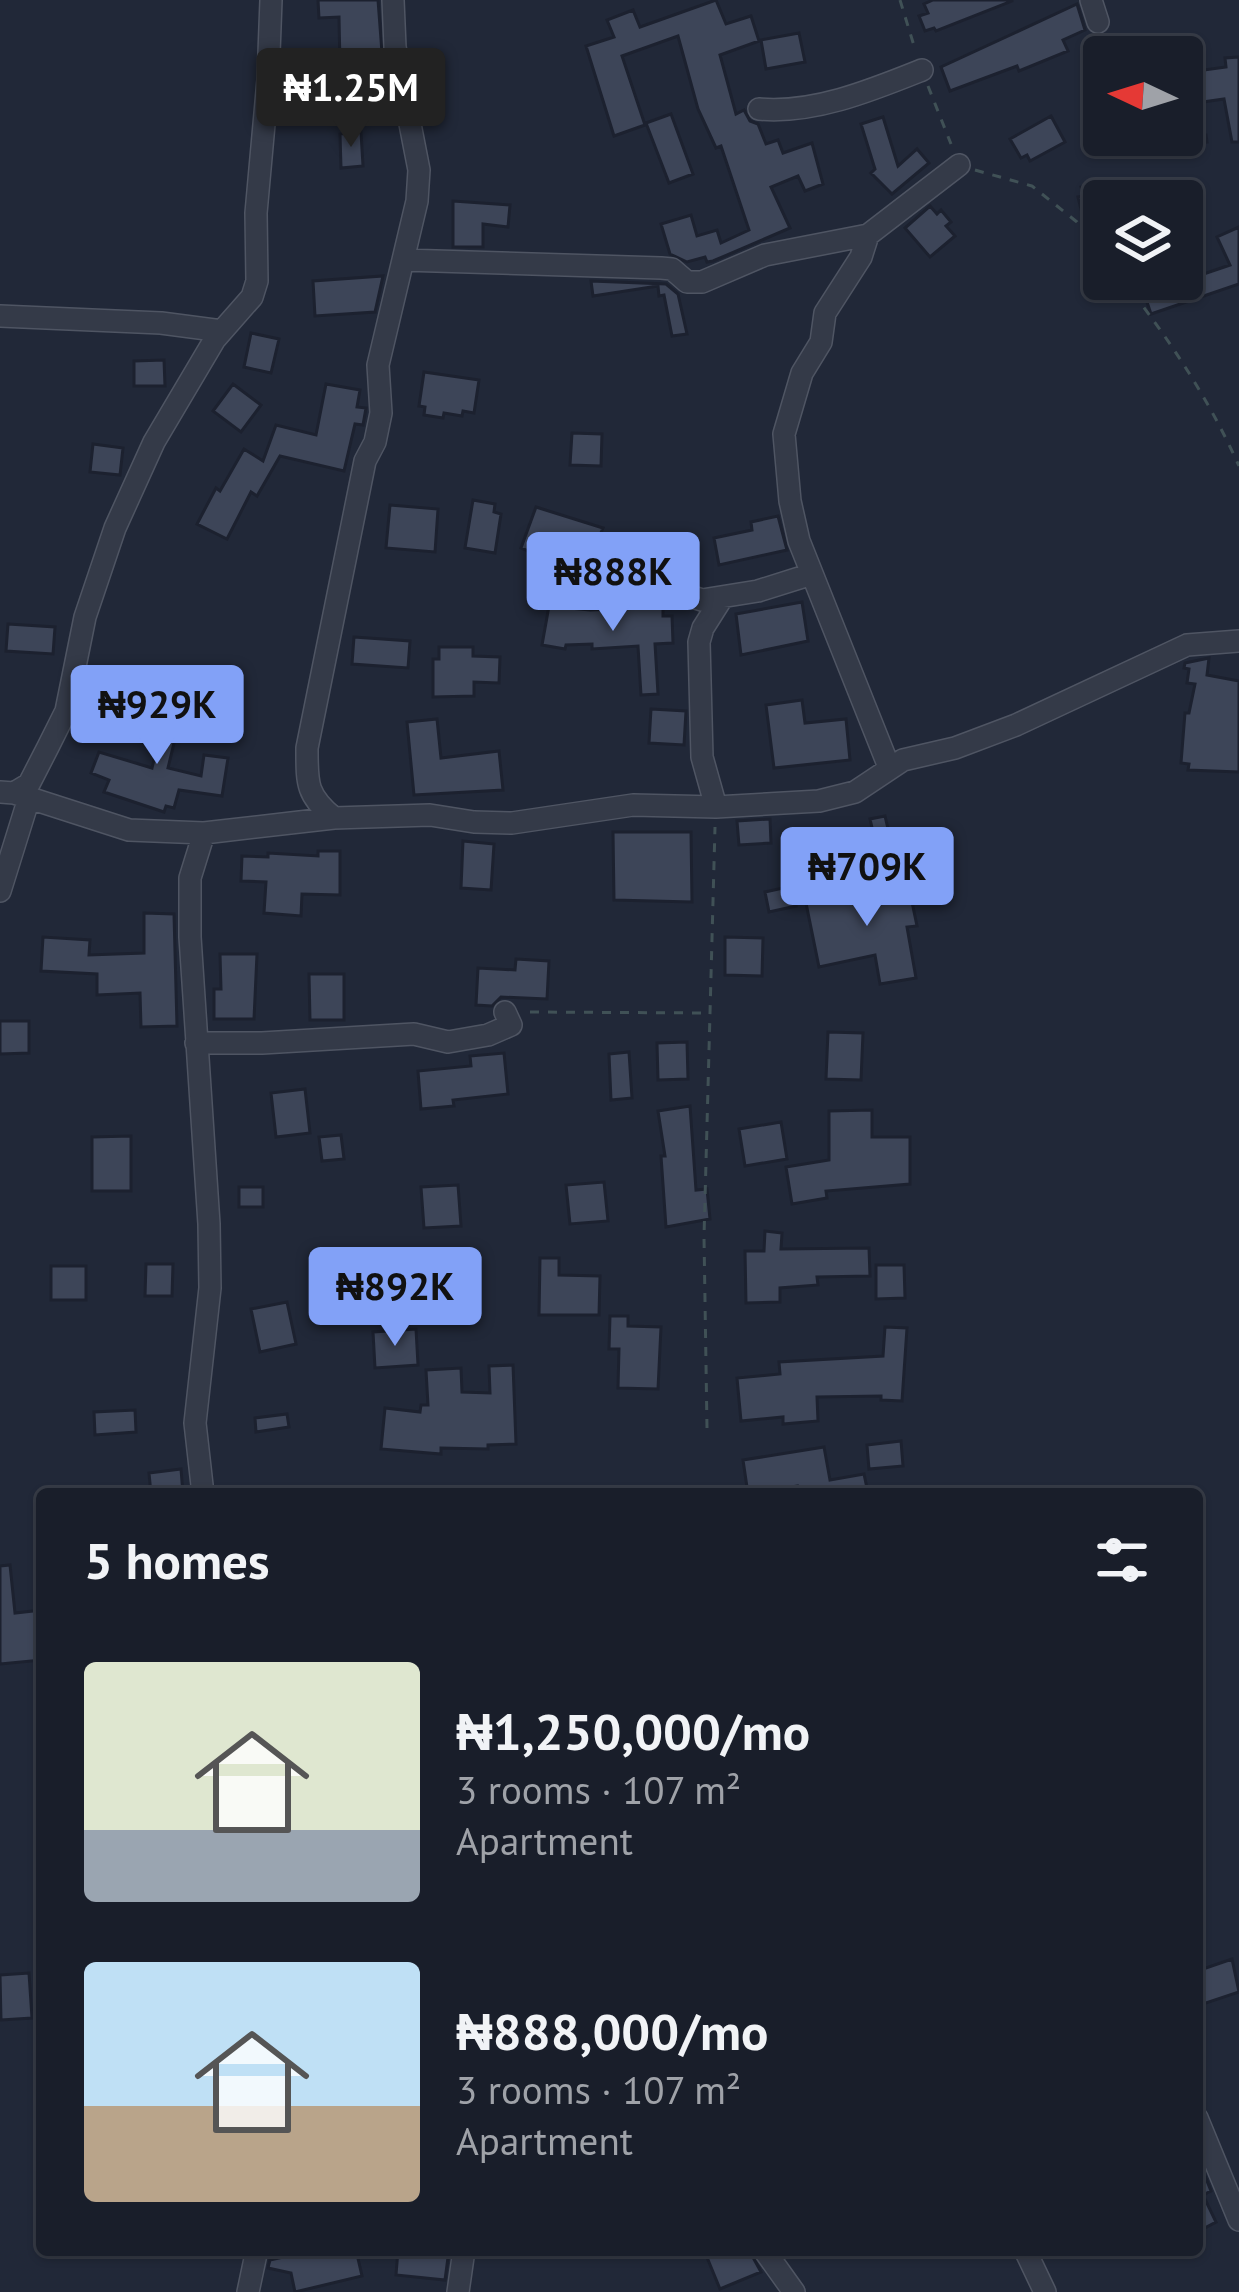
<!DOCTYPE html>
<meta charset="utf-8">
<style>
body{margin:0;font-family:"PT Sans",sans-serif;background:#222732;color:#f1f3f6;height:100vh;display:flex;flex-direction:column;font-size:45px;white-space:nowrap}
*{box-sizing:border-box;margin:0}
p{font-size:39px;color:#9fa2a8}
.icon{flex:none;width:66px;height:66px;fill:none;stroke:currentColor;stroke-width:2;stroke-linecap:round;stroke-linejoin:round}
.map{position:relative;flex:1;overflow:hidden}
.details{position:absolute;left:36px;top:1488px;width:1167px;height:768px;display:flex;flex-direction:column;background:#191e2a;border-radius:12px;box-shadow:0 3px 9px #0004,0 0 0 3px #373c47}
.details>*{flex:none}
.needle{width:78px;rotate:274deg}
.buttons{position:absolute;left:1083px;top:36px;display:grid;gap:24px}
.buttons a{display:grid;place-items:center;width:120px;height:120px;border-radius:12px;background:#191e2a;box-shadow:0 3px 9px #0004,0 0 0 3px #373c47;font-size:60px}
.price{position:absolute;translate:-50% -102px;padding:0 27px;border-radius:12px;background:#82a1f7;color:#111;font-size:39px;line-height:78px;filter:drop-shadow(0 3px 6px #0008)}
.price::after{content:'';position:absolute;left:50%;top:72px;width:36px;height:27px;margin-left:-18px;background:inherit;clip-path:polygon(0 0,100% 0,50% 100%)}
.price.on{background:#222;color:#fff}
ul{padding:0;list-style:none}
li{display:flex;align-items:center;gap:36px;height:300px;padding:0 48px}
li span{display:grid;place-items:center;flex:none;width:336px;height:240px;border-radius:12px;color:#555}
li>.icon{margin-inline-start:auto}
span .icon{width:144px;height:144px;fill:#fffc;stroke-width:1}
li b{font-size:51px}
h2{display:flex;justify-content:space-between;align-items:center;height:144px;padding:0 48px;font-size:51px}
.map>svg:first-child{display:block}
.building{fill:#3d4558;stroke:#1c212f;stroke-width:3}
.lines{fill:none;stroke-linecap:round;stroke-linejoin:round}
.minor-casing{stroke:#4f5563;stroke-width:24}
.path{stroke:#405156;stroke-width:3;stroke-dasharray:9 9;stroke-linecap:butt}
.minor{stroke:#343a48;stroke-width:21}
</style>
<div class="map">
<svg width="1239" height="2292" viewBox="0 0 1239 2292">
<rect width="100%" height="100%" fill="#212838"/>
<path class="building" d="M318 0H378L383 66H340L339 17 319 18Z
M716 0 726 24 751 16 759 41 720 55 736 114 744 110 750 121 758 124 766 144 778 140 783 153 812 143 823 184 805 191 798 176 771 187 790 228 713 261 707 262 705 257 687 262 670 254 661 224 691 215 697 236 717 230 721 243 749 230 721 146 716 148 698 109 678 36 622 56 645 125 614 136 586 46 614 37 607 20 633 10 640 27Z
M933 0H1012V1L936 31 934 28 925 31 919 16 928 13 924 4Z
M1077 4 1085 30 1063 40 1068 51 1019 71 1017 66 950 91 941 67Z
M799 33 805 62 766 69 761 40Z
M1239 57V142H1232L1224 99 1182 105V73L1226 67 1225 58Z
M671 114 693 174 669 183 646 123Z
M1051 116 1065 142 1030 161 1027 155 1021 158 1010 139Z
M883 117 898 166 917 149 929 163 892 194 871 173 875 169 861 124Z
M361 132 363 166 341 168 340 134Z
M1145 135H1206L1207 142 1149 153Z
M1109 179 1116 201H1104V218L1090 222 1087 211 1082 213 1078 197 1084 196 1081 187Z
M453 201 510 205 508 227 483 224V247H453Z
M930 206 937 214 941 210 951 222 946 226 955 236 930 257 905 228Z
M1239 227V284L1151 314 1146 299 1156 296 1150 279H1189L1230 265 1217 237Z
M383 276 375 312 315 316 313 281Z
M591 281 666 284 678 294 687 334 672 336 664 295 659 296 658 286 593 296Z
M251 333 279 339 271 373 244 367Z
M164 360 165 386H134V361Z
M424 372 479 380 474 413 463 411 462 416 444 413 443 418 424 415 425 407 419 406Z
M233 384 261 405 241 432 213 411Z
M326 384 360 390 357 407 366 408 363 425 355 424 344 471 280 456 257 496 251 492 227 539 197 524 216 488 220 491 244 449 263 461 276 425 316 435Z
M572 433 602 434 601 466 570 465Z
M93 444 123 448 120 475 90 472Z
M473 500 495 504 494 512 501 514 495 553 465 548Z
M390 505 438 509 435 552 386 548Z
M536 507 603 528 583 574 521 548Z
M778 516 787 550 719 565 714 538 752 530 751 522Z
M802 602 808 641 741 655 736 614Z
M549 606 590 610 663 607V616H672L673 643 655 644 658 694 641 695 638 646 592 649V644L566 645 565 649 542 645Z
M8 624 55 627 53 654 6 651Z
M354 637 410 641 408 668 352 664Z
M439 647H473V656L500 657 499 683 474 682V696L433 697V659H439Z
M1209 658 1207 675 1239 681V772L1188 770 1189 764 1181 763 1185 713H1189L1195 684 1187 683 1189 669 1184 668 1185 663Z
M802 700 805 723 846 719 850 760 774 768 766 705Z
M124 707 179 722 168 768 201 776 204 755 228 758 222 796 179 790 174 808 166 806 164 812 104 792 109 780 91 773 99 752 152 768 159 739 118 728Z
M651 709 686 711 684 745 649 743Z
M437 719 441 758 499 751 503 790 414 795 407 722Z
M885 816 892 846 877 849 870 819Z
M770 819 771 843 739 845 737 821Z
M613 832H691L692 902 614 900Z
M463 841 494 844 491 890 461 888Z
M845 841 848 859 815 864 813 846Z
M318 851H340V895L302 894 301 916 264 913 266 882 241 881 242 856 268 857V853L318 856Z
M907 878 917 926 907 927 916 978 880 984 875 955 819 967 806 903Z
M792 886 796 906 769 912 765 892Z
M144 913 174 914 177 1026 141 1027 140 993 97 995V974L41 971 43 937 90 940 89 955 144 953Z
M725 937 763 938 762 976 725 975Z
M220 954H257L254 1019H214V989H221Z
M516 959 549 961 547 999 501 997 492 1006 476 1005 478 968 515 970Z
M309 974H344V1020H310Z
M0 1021H29V1053L0 1054Z
M828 1032 863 1033 861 1080 826 1079Z
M687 1042 688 1079 658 1080 657 1043Z
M629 1052 632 1098 611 1100 609 1054Z
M504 1053 508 1094 453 1100 454 1106 421 1109 418 1071 471 1066 470 1056Z
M305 1089 310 1133 276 1137 271 1093Z
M690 1106 696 1190 707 1189 710 1219 666 1227 661 1156H665L658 1111Z
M872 1110V1137H910V1184L826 1191 827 1198 792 1204 786 1167 829 1160V1111Z
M781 1122 787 1159 745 1166 739 1129Z
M341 1135 344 1159 322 1161 319 1137Z
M131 1136V1191H92V1137Z
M604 1182 608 1221 570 1224 566 1185Z
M458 1185 461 1226 424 1228 421 1187Z
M239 1187H263V1207H239Z
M765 1231 782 1233 781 1249 869 1248 870 1276 817 1277 818 1285 780 1288V1302L746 1303 745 1251H764Z
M540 1258H559V1275L600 1276 599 1315H539Z
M146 1264H173L172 1296H145Z
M876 1265H904L905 1298 876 1299Z
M51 1266H86V1300H51Z
M287 1302 296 1344 260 1352 251 1309Z
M610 1316H628V1326L661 1327 658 1389 618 1388 619 1349H609Z
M885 1327 907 1328 902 1401 881 1400V1396L817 1397 818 1421 783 1424V1417L741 1421 737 1378 780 1374 779 1362 883 1356Z
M416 1329 418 1365 375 1368 373 1332Z
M513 1365 516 1444 488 1445V1449L441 1448V1454L381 1449 385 1408 420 1412 421 1405H428L426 1370 461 1368 462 1392 490 1393 489 1366Z
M135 1410 136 1432 95 1435 94 1412Z
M287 1414 289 1427 256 1432 255 1418Z
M901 1441 903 1466 869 1469 867 1445Z
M824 1447 830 1480 864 1474 868 1493 796 1494 797 1486 748 1494 743 1460Z
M181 1469 183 1494H151L149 1473Z
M10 1565 15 1613 42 1610V1660L0 1664V1566Z
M1232 1959 1239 1992 1197 2006V1971Z
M29 1973 32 2018 1 2020 0 1975Z
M1201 2166 1211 2191 1203 2195 1216 2222 1197 2232V2168Z
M314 2250H356L362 2276 295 2292 291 2273 268 2268 270 2260Z
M398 2250H449L445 2280 396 2275Z
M704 2250H749L761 2272 720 2289Z"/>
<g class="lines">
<g class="minor-casing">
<path id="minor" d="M393 0 395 47 419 170 417 201 378 365 381 413 375 442 365 461 307 748C307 783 306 795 334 818L430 815 474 822 512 823 633 805 716 807 819 801 855 792 903 760 955 748 1016 725 1187 645 1239 641
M1091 0 1098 22
M759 109C814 114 872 90 922 70
M868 235 861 257 825 313 821 342 802 373 784 434 790 501 799 541 889 767
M403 260 661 268 672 269 687 282H702L765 255 868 235 959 165
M0 316 161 323 222 331
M539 590 589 594 668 589 702 600 758 591 812 574
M0 792 14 793 29 784 48 747 66 711 85 617 115 528 154 442 215 339 252 297 257 281 256 213 268 80 271 0
M14 793 129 830 204 833 334 818
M716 807 702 757 699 642 703 628 722 598
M0 891 29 798
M196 1043H262L414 1034 448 1042 488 1035 511 1025 505 1012
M203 1494 195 1423 210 1288 209 1224 190 937V878L204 833
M1197 2118 1239 2220
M764 2250 794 2292
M1025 2250 1045 2292
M248 2292 256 2254
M458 2292 464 2250"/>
</g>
<path class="path" d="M900 0 915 49
M928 86 951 144
M975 170 1032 186 1077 222 1104 256
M1122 279C1168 337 1209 399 1239 466
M530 1012 706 1013
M707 1428 704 1237 715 827"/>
<use href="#minor" class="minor"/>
</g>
</svg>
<div class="buttons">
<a><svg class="needle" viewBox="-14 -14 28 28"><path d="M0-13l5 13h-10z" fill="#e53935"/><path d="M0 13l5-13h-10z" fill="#9fa2a8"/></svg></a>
<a><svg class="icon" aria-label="layers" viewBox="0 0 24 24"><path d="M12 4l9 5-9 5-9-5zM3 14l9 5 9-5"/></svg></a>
</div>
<b class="price on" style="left:351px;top:150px">₦1.25M</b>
<b class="price" style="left:613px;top:634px">₦888K</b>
<b class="price" style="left:157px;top:767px">₦929K</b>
<b class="price" style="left:867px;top:929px">₦709K</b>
<b class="price" style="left:395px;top:1349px">₦892K</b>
<section class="details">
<h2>5 homes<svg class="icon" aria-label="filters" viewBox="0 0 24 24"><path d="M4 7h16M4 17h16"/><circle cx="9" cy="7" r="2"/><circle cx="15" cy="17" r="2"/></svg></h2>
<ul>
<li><span style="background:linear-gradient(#dfe7d0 70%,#9aa5b1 0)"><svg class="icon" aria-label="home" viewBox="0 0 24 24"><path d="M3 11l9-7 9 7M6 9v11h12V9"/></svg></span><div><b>₦1,250,000/mo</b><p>3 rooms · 107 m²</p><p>Apartment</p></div></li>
<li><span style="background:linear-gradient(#bfe0f5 60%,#b9a48a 0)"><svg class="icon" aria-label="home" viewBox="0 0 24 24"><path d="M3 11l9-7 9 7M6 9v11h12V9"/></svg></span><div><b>₦888,000/mo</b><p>3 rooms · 107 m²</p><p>Apartment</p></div></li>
</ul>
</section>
</div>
